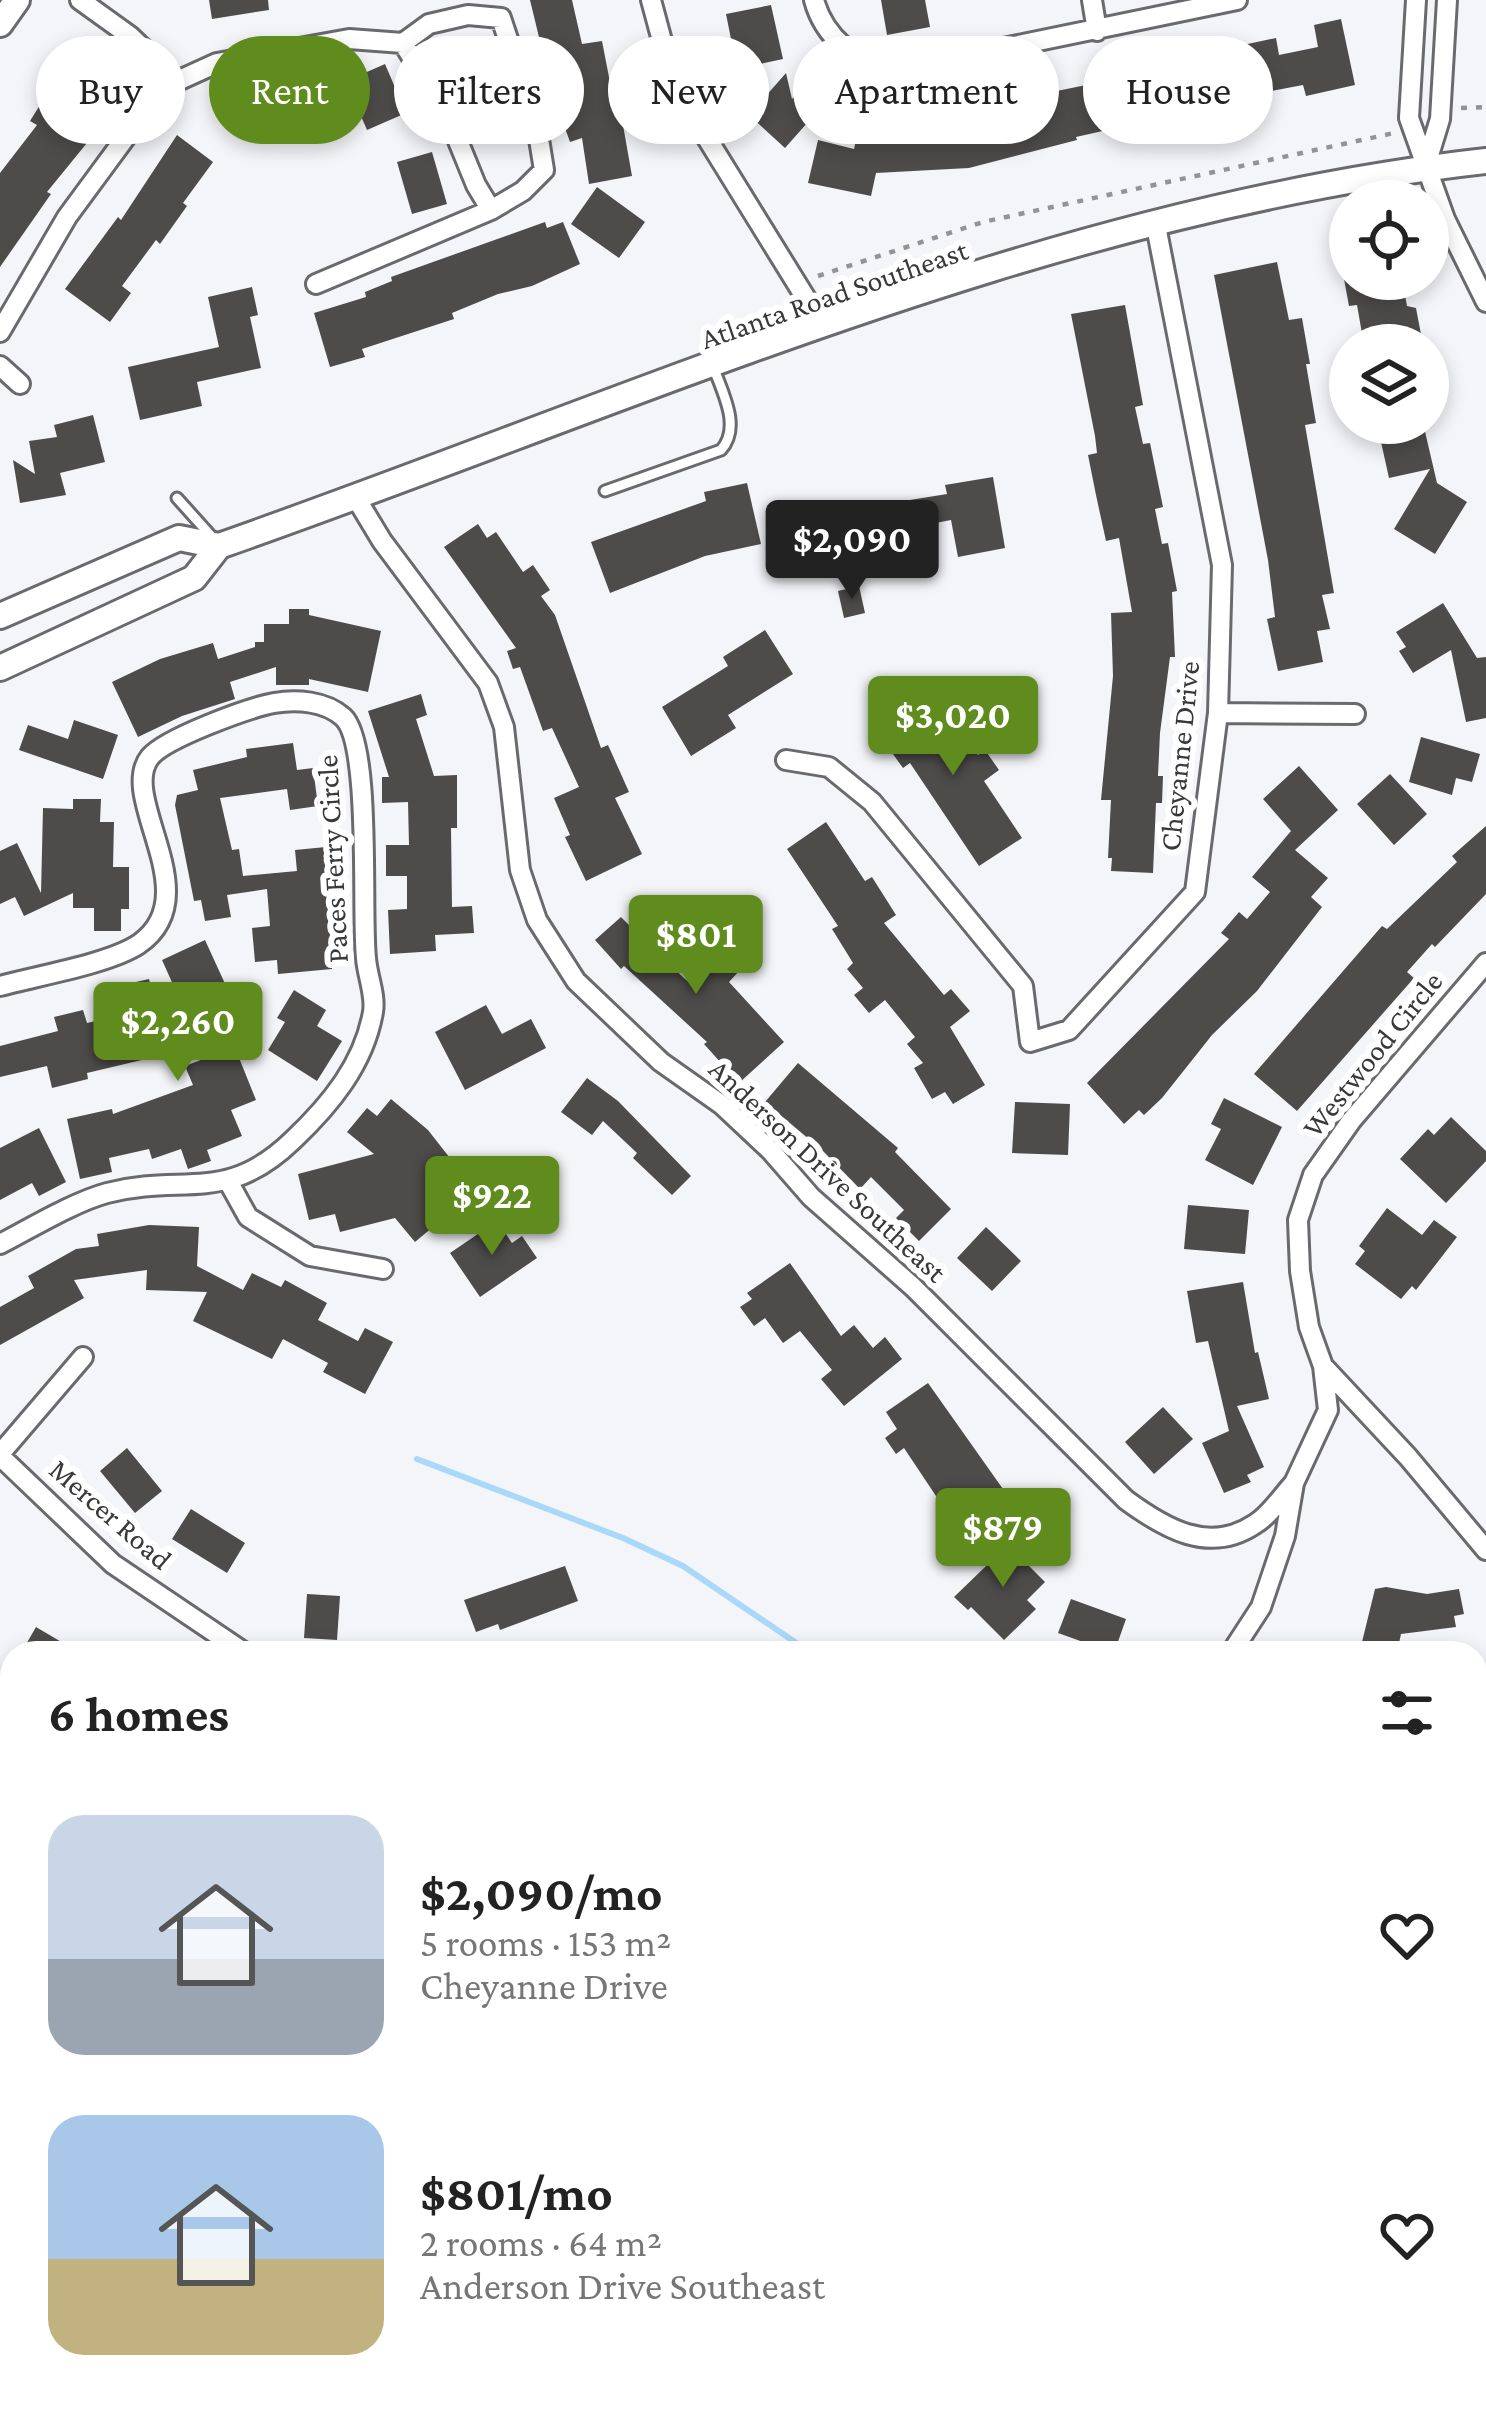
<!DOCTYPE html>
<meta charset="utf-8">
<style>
body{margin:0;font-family:"Crimson Pro",serif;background:#f2f2f2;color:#222;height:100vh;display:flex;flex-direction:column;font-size:45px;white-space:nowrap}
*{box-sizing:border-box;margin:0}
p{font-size:39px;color:#767676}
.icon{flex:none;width:66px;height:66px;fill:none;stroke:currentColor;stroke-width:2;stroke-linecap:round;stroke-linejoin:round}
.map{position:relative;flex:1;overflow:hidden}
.side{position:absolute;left:0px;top:1641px;width:1488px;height:768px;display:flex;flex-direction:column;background:#fff;border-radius:36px 36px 0 0;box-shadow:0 6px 18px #0003}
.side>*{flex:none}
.hud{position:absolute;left:36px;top:36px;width:1416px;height:108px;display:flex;gap:24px}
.controls{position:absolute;left:1329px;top:180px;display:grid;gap:24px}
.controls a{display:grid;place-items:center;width:120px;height:120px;border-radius:50%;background:#fff;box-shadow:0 6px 18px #0003;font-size:60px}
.price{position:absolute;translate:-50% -102px;padding:0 27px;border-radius:12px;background:#5f8c1d;color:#fff;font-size:39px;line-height:78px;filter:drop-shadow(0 3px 6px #0008)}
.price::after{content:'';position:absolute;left:50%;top:72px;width:36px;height:27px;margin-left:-18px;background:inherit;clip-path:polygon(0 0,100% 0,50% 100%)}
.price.selected{background:#222;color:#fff}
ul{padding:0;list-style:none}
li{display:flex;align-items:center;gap:36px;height:300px;padding:0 48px}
li span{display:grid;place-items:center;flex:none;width:336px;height:240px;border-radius:36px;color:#555}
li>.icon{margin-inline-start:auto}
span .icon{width:144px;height:144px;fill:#fffc;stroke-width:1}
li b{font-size:51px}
h2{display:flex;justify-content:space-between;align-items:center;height:144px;padding:0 48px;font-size:51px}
.chip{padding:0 42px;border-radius:54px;background:#fff;box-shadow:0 6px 18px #0003;font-size:42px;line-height:108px}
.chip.selected{background:#5f8c1d;color:#fff}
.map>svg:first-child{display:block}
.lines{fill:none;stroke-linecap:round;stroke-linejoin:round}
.stream{stroke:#a9d8f8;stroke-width:6}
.building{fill:#4e4c4a}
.lane-casing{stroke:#6a6a6e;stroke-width:15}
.street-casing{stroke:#6a6a6e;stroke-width:24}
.secondary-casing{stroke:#6a6a6e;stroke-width:30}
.path{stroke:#929395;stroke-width:4.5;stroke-dasharray:6 9;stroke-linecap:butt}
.lane{stroke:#fff;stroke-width:9}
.street{stroke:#fff;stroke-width:18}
.secondary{stroke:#fff;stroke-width:24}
.labels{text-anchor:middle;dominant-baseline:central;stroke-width:12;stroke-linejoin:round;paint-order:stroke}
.street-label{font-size:30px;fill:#38393a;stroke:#fff}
</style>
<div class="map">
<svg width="1486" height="2409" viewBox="0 0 1486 2409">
<rect width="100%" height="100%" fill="#f4f5f8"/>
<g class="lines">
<path class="stream" d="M417 1459 623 1538 683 1566 811 1653
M1476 1946 1486 1952"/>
</g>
<path class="building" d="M209 0H268L269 10 212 19Z
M530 0H572L582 44 602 41 614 103 625 99 632 122 623 125 632 176 589 184 582 138 570 142 553 95Z
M881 0H925L930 27 887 35Z
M771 5 783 59 737 69 726 14Z
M1341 19 1355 85 1306 96 1303 85 1146 115 1147 121 1076 137 1077 140 969 168 876 173 871 196 808 183 818 140 854 149 860 123 898 132 897 119 978 112 977 107 1111 80 1108 71 1136 65V68L1276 38 1279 55 1318 47 1314 25Z
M85 49 126 79 100 114 104 117 91 138 47 192 51 194 0 267V173L37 125 30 121 53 84 57 87Z
M385 64 406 113 367 130 349 88 363 82 360 75Z
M786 73 792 99 811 78 831 96 785 148 749 115Z
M177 135 213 162 183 203 187 206 160 244 156 240 122 286 131 293 110 322 65 289 118 217 121 220Z
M432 152 447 204 412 214 397 162Z
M597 187 645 222 619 258 571 224Z
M545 222 547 228 563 222 580 264 532 286 498 294 452 313 454 319 362 349 365 357 330 367 314 313 366 297 365 292 392 281 391 277Z
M1277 262 1289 320 1302 318 1310 364H1306L1316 423 1305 425 1334 593 1322 595 1330 629 1317 631 1323 662 1278 671 1267 619 1275 617 1268 560 1214 275Z
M1344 279H1402L1407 306 1416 308 1423 345H1364L1357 305 1349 306Z
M252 287 258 315 250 317 261 368 197 382 202 406 140 420 128 367 219 347 208 297Z
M1125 305 1143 405 1135 407 1143 444 1150 443 1163 507 1155 509 1162 544 1168 543 1177 591 1172 592 1175 657H1170L1160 733 1158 776H1163L1162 803H1156L1153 873 1111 871 1112 858H1108L1111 800H1101L1113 676 1111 613 1132 612 1119 538 1106 541 1096 495 1088 455 1097 453 1095 436 1071 314Z
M93 415 105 462 60 473 66 495 20 503 13 460 35 474 29 441 57 437 54 425Z
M1423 423 1437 483 1467 502 1435 554 1394 529 1430 469 1389 478 1379 433Z
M993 477 1005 548 958 557 951 520 915 527 910 500 947 494 945 485Z
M747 483 761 544 705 556 610 593 591 542 706 501 704 492Z
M832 504 847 555 808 566 793 516Z
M478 524 487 538 496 532 523 572 533 565 550 590 541 596 555 615 601 748 608 745 629 792 615 798 642 854 586 881 565 837 570 835 554 798 579 787 552 728 543 731 520 667 513 669 507 651 516 648 444 547Z
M859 586 865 613 844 618 838 591Z
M1443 603 1477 658 1486 657V718L1466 722 1451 650 1413 673 1399 651 1406 647 1396 632Z
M289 609H309V615L381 631 368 692 309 679V685H276V667L230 682 235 699 182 716 138 737 112 682 160 659 213 643 218 659 255 647V642H264V624H289Z
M765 630 793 674 728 715 736 728 691 756 662 707 728 666 723 657Z
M421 694 427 715 416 719 434 776 457 775V828H451L452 907 472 906 474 933 435 935 436 951 390 954 388 910 407 909V876H386V845H409L408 802 382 803V777H389L368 711Z
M928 696 960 743 966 738 978 755 985 750 999 770 984 781 1022 838 979 866 910 763 903 768 877 732Z
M74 720 118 735 103 779 19 750 28 725 68 739Z
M1421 737 1480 754 1472 782 1456 778 1452 795 1409 782Z
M293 743 297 770 313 768 318 806 290 810 287 789 220 798 232 850 239 849 243 876 297 871 295 850 326 847 332 969 278 974 277 960 255 962 252 928 270 926 267 889 227 895 231 917 205 921 201 900 194 901 175 805 177 795 198 790 193 770 247 757 246 749Z
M1299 766 1338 810 1295 850 1328 878 1311 897 1322 907 1257 991 1212 1035 1162 1098 1144 1115 1139 1110 1124 1124 1087 1083 1229 939 1221 933 1239 912 1247 919 1270 892 1252 877 1291 831 1263 799Z
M1390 774 1427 814 1394 845 1357 804Z
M73 799H101L100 822H114L113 867H129V909H121V931H94V908H73V893L24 916 15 897 0 904V851L17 843 41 893 43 808 73 809Z
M826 822 865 881 872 877 896 915 884 923 944 995 951 989 970 1011 950 1027 985 1085 953 1104 945 1092 932 1099 914 1068 923 1063 907 1044 915 1037 885 1000 869 1013 854 995 863 988 847 969 853 963 832 929 838 926 787 849Z
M1486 826V894L1435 947 1432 944 1407 972 1414 978 1297 1111 1254 1074 1382 926 1387 929 1457 862 1452 856Z
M650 910 666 928 648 945 695 988 724 956 740 970 729 982 784 1042 739 1083 704 1044 707 1042 624 966 621 969 595 940 621 917 631 927Z
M205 940 238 1012 223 1018 256 1100 231 1110 242 1136 207 1150 211 1161 188 1169 181 1149 152 1159 149 1149 109 1158 112 1172 80 1179 67 1119 112 1109 113 1114 193 1085 185 1066 206 1058 162 960Z
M149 979 167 1054 87 1073 88 1079 52 1088 47 1066 0 1077V1046L58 1031 54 1017 83 1010 87 1023 129 1013 123 985Z
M294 990 326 1010 317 1026 342 1041 317 1081 268 1050 285 1022 277 1018Z
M486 1005 502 1034 531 1019 546 1048 465 1090 435 1032Z
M798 1063 898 1148 895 1152 951 1209 919 1241 896 1218 904 1210 871 1177 860 1189 823 1151 765 1102Z
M587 1078 618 1101 691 1176 672 1195 633 1158 637 1153 603 1121 592 1135 561 1112Z
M1224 1098 1282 1127 1253 1185 1205 1160 1221 1129 1211 1124Z
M391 1099 428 1130 464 1176 440 1196 452 1211 415 1242 395 1218 340 1232 335 1214 309 1220 298 1174 374 1154 347 1132 367 1108 377 1116Z
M1015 1102 1070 1104 1068 1155 1012 1153Z
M1451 1117 1486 1151V1161L1446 1203 1400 1159 1428 1129 1434 1135Z
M39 1128 66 1182 39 1196 32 1183 0 1200V1148Z
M1188 1205 1249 1210 1245 1254 1184 1249Z
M1387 1208 1422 1235 1434 1220 1457 1237 1416 1290 1412 1286 1401 1299 1355 1264 1365 1251 1359 1246Z
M497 1221 512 1243 522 1236 537 1258 480 1297 450 1253Z
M149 1225 199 1227 197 1266 243 1290 252 1273 281 1287 285 1280 327 1303 318 1320 358 1341 365 1328 393 1342 365 1394 323 1372 328 1363 283 1339 272 1359 193 1321 207 1292 146 1290 147 1270 74 1280 84 1298 0 1345V1307L34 1288 28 1276 76 1249 99 1246 97 1234Z
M986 1227 1021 1261 992 1291 957 1258Z
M790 1263 841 1336 854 1325 873 1348 885 1337 902 1359 844 1406 821 1379 832 1370 800 1331 783 1343 765 1318 754 1326 740 1307 752 1299 747 1293Z
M1243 1282 1255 1353 1258 1352 1269 1399 1237 1406 1264 1467 1247 1475 1251 1482 1224 1493 1202 1443 1229 1431 1208 1341 1196 1343 1187 1291Z
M928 1383 1015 1506 966 1541 904 1448 896 1454 885 1438 897 1429 886 1412Z
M1163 1407 1193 1439 1154 1474 1125 1442Z
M127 1448 162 1491 135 1513 100 1471Z
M191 1509 245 1543 227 1573 172 1539Z
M1014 1539 1034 1560 1028 1565 1045 1582 1027 1600 1036 1609 1004 1640 971 1607 968 1610 954 1597Z
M565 1566 578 1601 500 1630 498 1624 476 1632 464 1600Z
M1386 1587 1427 1594 1459 1589 1464 1614 1454 1616 1456 1627 1401 1634 1398 1648 1362 1642 1375 1589Z
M307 1594 340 1596 337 1640 304 1638Z
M1071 1599 1126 1619 1114 1653 1058 1633Z
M36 1627 80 1653H21Z"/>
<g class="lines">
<g class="lane-casing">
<path id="lane" d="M605 491 721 450C742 427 722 392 713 366
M177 498 212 537"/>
</g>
<g class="street-casing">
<path id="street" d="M80 0 130 36 177 81
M651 0 665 52 692 114 823 326
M814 0C824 37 855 62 892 71L1237 0
M1092 0 1097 31
M1416 0 1409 118 1445 219 1486 302
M1425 168 1440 119 1447 0
M316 284 491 210
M0 332 67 217 162 88 217 63 349 39 403 43 429 24 468 15 501 18 537 127 544 170 523 191 491 210 476 185 447 114 403 43
M0 366 20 384
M356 498 382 541 488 683 504 727 520 870 537 920 576 981 661 1062 722 1105 771 1151 811 1197 913 1287 1126 1500C1164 1528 1209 1555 1255 1524 1270 1515 1282 1496 1294 1483
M1218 713 1355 714
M786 760 829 767 872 802 1023 986 1030 1042 1069 1030 1195 892 1218 713 1222 565 1156 226
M1486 963 1351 1121 1313 1175 1298 1220 1300 1271 1309 1327 1323 1366 1408 1457 1486 1550
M0 986C36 976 109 964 139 944 209 895 117 798 150 757 166 738 248 708 274 703 296 699 325 701 343 717 372 743 361 913 366 958 367 975 376 995 373 1012 364 1064 330 1105 293 1140 226 1205 184 1173 107 1193 74 1202 31 1228 0 1244
M228 1181 248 1217 310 1256 383 1269
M0 1454 83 1357
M0 1456 113 1564 245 1653
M1231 1653 1261 1607 1285 1536 1294 1483 1328 1410 1323 1366
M1476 2210 1486 2220
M0 2362 12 2325
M594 2397 603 2409
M1194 2397 1198 2409"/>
</g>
<g class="secondary-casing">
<path id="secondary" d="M0 24 17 0
M0 616 179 538 219 546C633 401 1046 210 1486 161
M0 668 194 578 219 546
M0 2220 12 2227
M250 2397 266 2409"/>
</g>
<path class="path" d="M1461 108 1486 107
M818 276 983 222 1394 133"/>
<use href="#lane" class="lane"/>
<use href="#street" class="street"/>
<use href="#secondary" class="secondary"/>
</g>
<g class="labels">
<g class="street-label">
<text transform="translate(834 294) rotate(-19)">Atlanta Road Southeast</text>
<text transform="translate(1179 756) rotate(-84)">Cheyanne Drive</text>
<text transform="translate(332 859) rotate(-93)">Paces Ferry Circle</text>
<text transform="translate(1372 1054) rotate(-51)">Westwood Circle</text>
<text transform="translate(828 1170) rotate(43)">Anderson Drive Southeast</text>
<text transform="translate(111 1514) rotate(41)">Mercer Road</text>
</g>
</g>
</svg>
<div class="controls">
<a><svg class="icon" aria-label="locate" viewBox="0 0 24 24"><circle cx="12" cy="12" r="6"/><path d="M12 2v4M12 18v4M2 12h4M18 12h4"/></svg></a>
<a><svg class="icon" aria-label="layers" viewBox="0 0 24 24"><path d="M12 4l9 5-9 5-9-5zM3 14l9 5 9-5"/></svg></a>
</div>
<b class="price selected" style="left:852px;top:602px">$2,090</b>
<b class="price" style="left:953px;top:778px">$3,020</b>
<b class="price" style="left:696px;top:997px">$801</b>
<b class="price" style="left:178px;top:1084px">$2,260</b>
<b class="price" style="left:492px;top:1258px">$922</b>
<b class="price" style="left:1003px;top:1590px">$879</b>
<div class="hud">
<a class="chip">Buy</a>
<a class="chip selected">Rent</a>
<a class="chip">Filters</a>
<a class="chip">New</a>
<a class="chip">Apartment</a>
<a class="chip">House</a>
</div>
<section class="side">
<h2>6 homes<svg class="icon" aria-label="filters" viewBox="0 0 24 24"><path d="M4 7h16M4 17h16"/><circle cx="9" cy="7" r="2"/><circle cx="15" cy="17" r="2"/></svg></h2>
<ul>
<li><span style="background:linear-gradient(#c9d6e8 60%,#9aa5b1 0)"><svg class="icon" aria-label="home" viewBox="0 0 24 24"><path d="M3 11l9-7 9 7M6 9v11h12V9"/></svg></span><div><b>$2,090/mo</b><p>5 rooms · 153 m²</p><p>Cheyanne Drive</p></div><svg class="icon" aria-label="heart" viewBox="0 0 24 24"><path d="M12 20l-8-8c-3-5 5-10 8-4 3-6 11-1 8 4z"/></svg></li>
<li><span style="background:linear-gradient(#a9c7e8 60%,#c2b280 0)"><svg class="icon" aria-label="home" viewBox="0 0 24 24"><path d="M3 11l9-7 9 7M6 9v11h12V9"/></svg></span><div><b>$801/mo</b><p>2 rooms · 64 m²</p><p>Anderson Drive Southeast</p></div><svg class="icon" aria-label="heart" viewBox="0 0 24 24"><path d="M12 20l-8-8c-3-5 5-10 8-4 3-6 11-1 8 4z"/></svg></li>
</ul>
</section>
</div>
